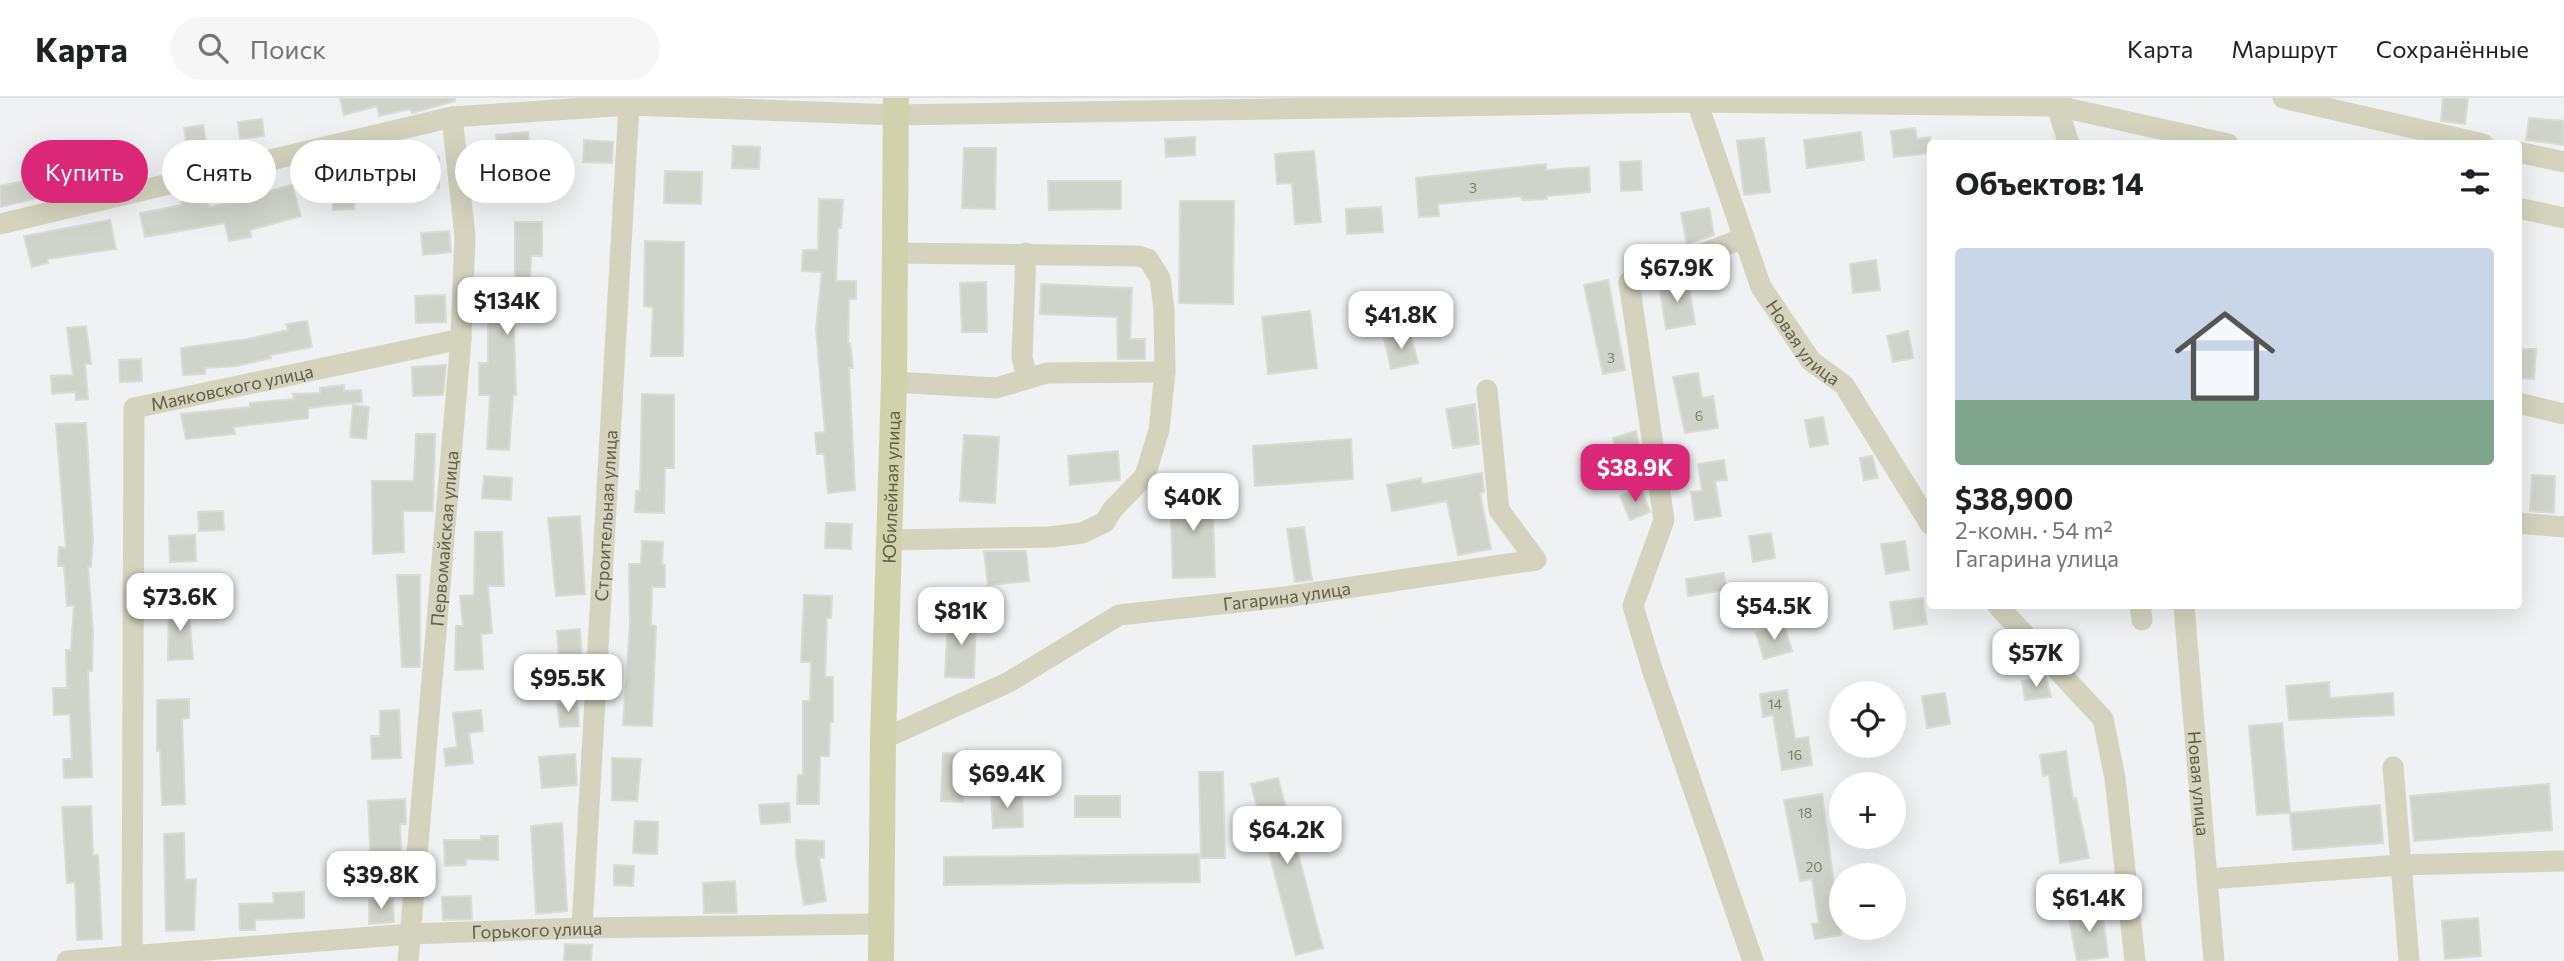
<!DOCTYPE html>
<html lang="ru">
<meta charset="utf-8">
<style>
body{margin:0;font-family:Commissioner,sans-serif;background:#f6f6f6;color:#202124;height:100vh;display:flex;flex-direction:column;font-size:26px;white-space:nowrap}
*{box-sizing:border-box;margin:0}
p{font-size:23px;color:#757577}
.icon{flex:none;width:38px;height:38px;fill:none;stroke:currentColor;stroke-width:2;stroke-linecap:round;stroke-linejoin:round}
.map{position:relative;flex:1;overflow:hidden}
.details{position:absolute;left:1927px;top:42px;width:595px;height:469px;display:flex;flex-direction:column;background:#fff;border-radius:7px;box-shadow:0 7px 28px #0002}
.details>*{flex:none}
.hud{position:absolute;left:21px;top:42px;width:665px;height:63px;display:flex;gap:14px}
.buttons{position:absolute;left:1829px;top:583px;display:grid;gap:14px}
.buttons a{display:grid;place-items:center;width:77px;height:77px;border-radius:50%;background:#fff;box-shadow:0 7px 28px #0002;font-size:35px}
.price{position:absolute;translate:-50% -60px;padding:0 16px;border-radius:14px;background:#fff;color:#222;font-size:23px;line-height:46px;filter:drop-shadow(0 2px 4px #0008)}
.price::after{content:'';position:absolute;left:50%;top:42px;width:21px;height:16px;margin-left:-10px;background:inherit;clip-path:polygon(0 0,100% 0,50% 100%)}
.price.current{background:#db2777;color:#fff}
ul{padding:0;list-style:none}
li{display:grid;align-content:center;gap:14px;height:371px;padding:0 28px}
li span{display:grid;place-items:center;height:217px;border-radius:7px;color:#555}
li>.icon{margin-inline-start:auto}
span .icon{width:126px;height:126px;fill:#fffc;stroke-width:1}
li b{font-size:30px}
h2{display:flex;justify-content:space-between;align-items:center;height:84px;padding:0 28px;font-size:30px}
.pill{padding:0 24px;border-radius:32px;background:#fff;box-shadow:0 7px 28px #0002;font-size:24px;line-height:63px}
.pill.current{background:#db2777;color:#fff}
header{display:flex;align-items:center;gap:42px;box-sizing:border-box;height:98px;padding:0 35px;background:#fff;border-bottom:2px solid #e0e0e0}
header strong{font-size:33px}
nav{display:flex;gap:38px;margin-inline-start:auto;font-size:24px}
.search{width:490px;height:63px;background:#f6f6f6;display:flex;align-items:center;gap:18px;box-sizing:border-box;padding:0 24px;border-radius:38px;color:#757577;font-size:26px}
.map>svg:first-child{display:block}
.building{fill:#d0d3c9;stroke:#d9dcd3;stroke-width:2}
.lines{fill:none;stroke-linecap:round;stroke-linejoin:round}
.minor{stroke:#d3d3be;stroke-width:21}
.major{stroke:#d0d2ac;stroke-width:26}
.labels{text-anchor:middle;dominant-baseline:central;stroke-width:7;stroke-linejoin:round;paint-order:stroke}
.number-label{font-size:14px;fill:#7b7d66}
.street-label{font-size:18px;fill:#5f6045;stroke:#fff}
</style>
<header>
<strong>Карта</strong>
<div class="search"><svg class="icon" aria-label="search" viewBox="0 0 24 24"><circle cx="10" cy="10" r="6"/><path d="M15 15l6 6"/></svg>Поиск</div>
<nav><a>Карта</a><a>Маршрут</a><a>Сохранённые</a></nav>
</header>
<div class="map">
<svg width="2564" height="863" viewBox="0 0 2564 863">
<rect width="100%" height="100%" fill="#eff1f2"/>
<path class="building" d="M340 0H455V3L412 15 410 11 379 18 377 8 344 17Z
M2443 0H2468L2465 26 2441 23Z
M2529 20 2564 23V47L2526 42Z
M262 21 264 38 240 41 238 24Z
M203 27 209 59 189 62 184 30Z
M1915 30 1917 41 1930 39V55L1894 59 1891 33Z
M528 34 532 73 499 76 496 37Z
M1861 34 1864 62 1807 70 1804 42Z
M1195 39V57L1166 59 1165 41Z
M1764 40 1770 94 1744 97 1737 43Z
M584 42 613 44 612 65 583 64Z
M733 48 760 49 759 71 732 70Z
M964 50H996L995 111 962 110Z
M1314 53 1321 124 1295 126 1292 85 1277 86 1275 56Z
M122 54 126 75 102 80 97 60Z
M413 59H439V90H413Z
M1641 63 1642 92 1621 93 1620 64Z
M1546 66V72L1589 69 1590 94 1547 98V101L1522 102V98L1438 106 1439 118 1419 119 1416 80Z
M67 69 72 92 0 109V88L52 77 51 72Z
M665 73 702 74 701 106 664 105Z
M332 82H353L354 111 333 112Z
M1048 83H1121V111L1049 112Z
M292 87 301 118 250 132 251 139 229 143 225 125 145 139 140 115 182 107 181 104 207 98 209 109 266 97V94Z
M819 101 843 102 841 130H838L836 183H856V201H849L848 245H850L853 270H849L855 392 828 395 824 356H817L815 335 825 334 816 231 822 174 802 173 803 152H818Z
M1180 103H1234L1233 206 1179 205Z
M1381 109 1383 134 1347 136 1346 111Z
M1709 110 1714 137 1687 146 1681 115Z
M110 122 116 151 47 161 48 165 32 169 24 138Z
M515 124H542V158H531L529 206H513L516 297H513L509 352 487 351 490 297H479V265H488V223H494L496 180 515 181Z
M449 133 451 154 423 157 421 135Z
M645 143 684 144 683 258H651L653 209 644 208Z
M1876 162 1880 192 1853 195 1850 166Z
M1608 182 1625 272 1603 276 1584 187Z
M1688 182 1695 226 1666 231 1659 186Z
M986 184 987 234H962L960 185Z
M1041 186 1132 190 1130 241H1145V261H1118L1117 219 1040 216Z
M445 197 446 224 416 225 415 198Z
M1310 213 1317 270 1268 276 1262 219Z
M307 223 312 249 270 257 271 260 236 268 205 270V276L183 277 181 250 248 241 288 232 286 226Z
M86 228 91 266H85L88 301 76 302 75 294 52 296 51 278 73 277 67 230Z
M1908 233 1913 260 1893 264 1887 238Z
M1410 234 1418 265 1391 271 1384 240Z
M2518 251H2536L2534 281 2518 280Z
M141 261 142 283 120 284 119 262Z
M446 267 443 297 413 298 412 269Z
M1698 275 1702 300 1713 298 1718 330 1685 335 1673 279Z
M344 287V293L361 292 362 304 308 310V320L233 329 235 336 186 341 181 316 250 309V305L294 301 293 296 320 295V290Z
M642 296 674 297V370H665L664 415 635 414 636 393H640Z
M1475 306 1479 346 1453 350 1446 311Z
M353 307 369 309 366 341 350 339Z
M1823 319 1828 346 1810 349 1805 322Z
M86 325 93 441 91 469H88L93 533 92 573H88L92 679 64 680 63 661H72L70 616 54 617 53 590H67L66 552H71L74 507 67 508 64 468H58L59 449 66 450 56 326Z
M1636 333 1641 358 1620 364 1613 340Z
M416 336H435L433 413H403L404 454 373 456 372 383H414Z
M964 337 999 339 995 405 960 403Z
M1351 341 1353 381 1255 388 1253 348Z
M1118 353 1120 382 1070 387 1068 358Z
M1872 358 1878 380 1864 382 1860 360Z
M1724 362 1727 382 1715 383 1721 418 1695 422 1691 394 1702 393 1698 366Z
M1482 375 1484 394 1480 395 1491 451 1458 457 1447 403 1392 413 1387 387 1421 380 1422 386Z
M2532 377 2555 378 2554 415 2530 413Z
M484 378 512 380 511 402 482 400Z
M1641 389 1650 414 1630 422 1620 398Z
M1212 390 1215 479 1173 480 1170 391Z
M223 413 224 432 199 433 198 414Z
M580 418 585 496 556 498 548 420Z
M826 425 852 426 851 451 825 450Z
M1304 429 1312 482 1295 484 1287 431Z
M475 434H502L504 488H488L492 535 481 536 483 571 455 572 456 528H463L460 498 474 497Z
M1771 435 1775 460 1753 464 1749 438Z
M195 437 196 463 170 464 169 438Z
M642 443 663 444 662 467H665V489H652L651 527 656 528 652 628 623 627 630 527 629 466H641Z
M1905 443 1909 472 1886 476 1881 446Z
M984 453H1026L1029 483 988 487Z
M1724 475 1726 492 1688 498 1686 481Z
M397 477H420V569H402Z
M804 497 832 498 831 520H827L825 579H833V624H830L829 658H820L819 706H797L798 677H803V603H810L811 564H801Z
M1923 500 1927 526 1894 531 1890 504Z
M169 505H188L193 561 168 562Z
M948 518 976 519 974 580 945 579Z
M1784 526 1792 553 1764 561 1756 535Z
M580 531 582 560 559 562 557 533Z
M2046 579 2051 599 2025 602 2022 583Z
M2329 584 2330 600 2393 595 2394 617 2289 622 2286 588Z
M1787 592 1795 641 1808 639 1812 667 1782 672 1773 617 1763 619 1760 596Z
M1945 595 1950 626 1927 630 1922 598Z
M189 601V620L182 621 185 706 162 707 160 653H157V602Z
M577 603 579 628 560 629 557 605Z
M399 612 401 660 372 661 371 638H380V613Z
M481 612 483 633 469 635 473 665 446 668 444 651 457 649 453 615Z
M2282 625 2290 715 2257 717 2249 628Z
M2066 653 2073 701 2076 700 2089 760 2060 765 2049 677 2043 678 2040 657Z
M943 655 966 656 963 704 941 703Z
M575 656 577 687 542 690 539 659Z
M612 660 641 661 637 703 612 702Z
M1199 674H1223L1225 760H1201Z
M1278 680 1323 850 1296 857 1251 686Z
M2549 686 2552 732 2414 743 2410 698Z
M1022 695 1023 729 993 730 991 696Z
M1822 696 1834 787 1841 786V837L1815 841 1812 826 1819 825 1812 781 1800 783 1784 702Z
M1075 698H1120V719H1075Z
M405 701 406 726H400L402 769 371 770 368 703Z
M789 705 790 724 761 726 759 707Z
M2380 707 2383 745 2293 752 2290 715Z
M91 708 93 757H98L102 841 77 842 75 784 67 785 62 709Z
M635 723 658 724 657 756 633 755Z
M562 725 567 813 536 816 531 728Z
M184 735 185 782 196 781 194 832 166 833 164 736Z
M481 738H498V762L466 761V767L445 768 444 742H481Z
M796 742 824 743V760L819 759 826 803 804 807 796 758Z
M1199 756 1200 784 944 787V759Z
M614 767 634 768 633 788 614 787Z
M735 783 737 815H704L703 785Z
M304 794V820L255 822V832H240L239 806 274 805 273 795Z
M471 798 472 821 443 822 442 799Z
M393 801 394 824 369 826V802Z
M2102 810 2108 859 2077 863 2068 815Z
M2478 820 2481 858 2445 861 2442 823Z
M565 846 592 847 591 863H564Z"/>
<g class="lines">
<g class="minor">
<path d="M2283 0 2483 46"/>
<path id="s1" d="M1697 4 1761 189 1811 263 1844 287 1930 426"/>
<path d="M2057 8 2069 46"/>
<path d="M2518 54 2564 64"/>
<path d="M2518 110 2564 120"/>
<path d="M0 126 452 19 629 7 896 17 1697 4 2057 8 2228 46"/>
<path d="M1744 140 1629 184 1664 422 1633 508 1652 571 1753 863"/>
<path d="M1026 155 1022 259 1027 279"/>
<path d="M894 284 996 290 1047 275 1165 274"/>
<path d="M2518 305 2564 316"/>
<path d="M2518 425 2564 429"/>
<path d="M890 442 1050 439 1082 435 1105 424 1113 411 1145 378 1159 332 1165 274 1164 212 1160 180 1148 161 1138 158 895 155"/>
<path d="M1998 508 2103 621 2115 680 2135 863"/>
<path d="M2140 508 2142 522"/>
<path id="s2" d="M2184 508 2214 863"/>
<path id="s3" d="M883 641 1009 584 1119 517 1285 499 1536 462 1499 412 1487 292"/>
<path d="M2393 669 2409 863"/>
<path d="M2207 781 2401 767 2563 763"/>
<path id="s4" d="M582 830 629 7 624 0"/>
<path id="s5" d="M67 863 410 836 582 830 880 826"/>
<path id="s6" d="M132 863 134 310 461 241"/>
<path id="s7" d="M408 863 461 241 465 138 452 19"/>
</g>
<path class="major" id="s8" d="M881 863 883 641 894 284 896 0"/>
</g>
<g class="labels">
<g class="number-label">
<text x="1473" y="89">3</text>
<text x="1611" y="259">3</text>
<text x="1699" y="317">6</text>
<text x="1775" y="605">14</text>
<text x="1795" y="656">16</text>
<text x="1805" y="714">18</text>
<text x="1814" y="768">20</text>
</g>
<g class="street-label">
<text stroke="none"><textPath href="#s1" startOffset="266">Новая улица</textPath></text>
<text stroke="none"><textPath href="#s6" startOffset="653">Маяковского улица</textPath></text>
<text stroke="none"><textPath href="#s8" startOffset="474">Юбилейная улица</textPath></text>
<text stroke="none"><textPath href="#s4" startOffset="413">Строительная улица</textPath></text>
<text stroke="none"><textPath href="#s7" startOffset="424">Первомайская улица</textPath></text>
<text stroke="none"><textPath href="#s3" startOffset="436">Гагарина улица</textPath></text>
<text stroke="none"><textPath href="#s2" startOffset="178">Новая улица</textPath></text>
<text stroke="none"><textPath href="#s5" startOffset="471">Горького улица</textPath></text>
</g>
</g>
</svg>
<div class="buttons">
<a><svg class="icon" aria-label="locate" viewBox="0 0 24 24"><circle cx="12" cy="12" r="6"/><path d="M12 2v4M12 18v4M2 12h4M18 12h4"/></svg></a>
<a>+</a>
<a>−</a>
</div>
<b class="price" style="left:1677px;top:206px">$67.9K</b>
<b class="price" style="left:507px;top:239px">$134K</b>
<b class="price" style="left:1401px;top:253px">$41.8K</b>
<b class="price current" style="left:1635px;top:406px">$38.9K</b>
<b class="price" style="left:1193px;top:435px">$40K</b>
<b class="price" style="left:180px;top:535px">$73.6K</b>
<b class="price" style="left:1774px;top:544px">$54.5K</b>
<b class="price" style="left:961px;top:549px">$81K</b>
<b class="price" style="left:2036px;top:591px">$57K</b>
<b class="price" style="left:568px;top:616px">$95.5K</b>
<b class="price" style="left:1007px;top:712px">$69.4K</b>
<b class="price" style="left:1287px;top:768px">$64.2K</b>
<b class="price" style="left:381px;top:813px">$39.8K</b>
<b class="price" style="left:2089px;top:836px">$61.4K</b>
<div class="hud">
<a class="pill current">Купить</a>
<a class="pill">Снять</a>
<a class="pill">Фильтры</a>
<a class="pill">Новое</a>
</div>
<section class="details">
<h2>Объектов: 14<svg class="icon" aria-label="filters" viewBox="0 0 24 24"><path d="M4 7h16M4 17h16"/><circle cx="9" cy="7" r="2"/><circle cx="15" cy="17" r="2"/></svg></h2>
<ul>
<li><span style="background:linear-gradient(#c9d6e8 70%,#7fa58c 0)"><svg class="icon" aria-label="home" viewBox="0 0 24 24"><path d="M3 11l9-7 9 7M6 9v11h12V9"/></svg></span><div><b>$38,900</b><p>2-комн. · 54 m²</p><p>Гагарина улица</p></div></li>
</ul>
</section>
</div>
